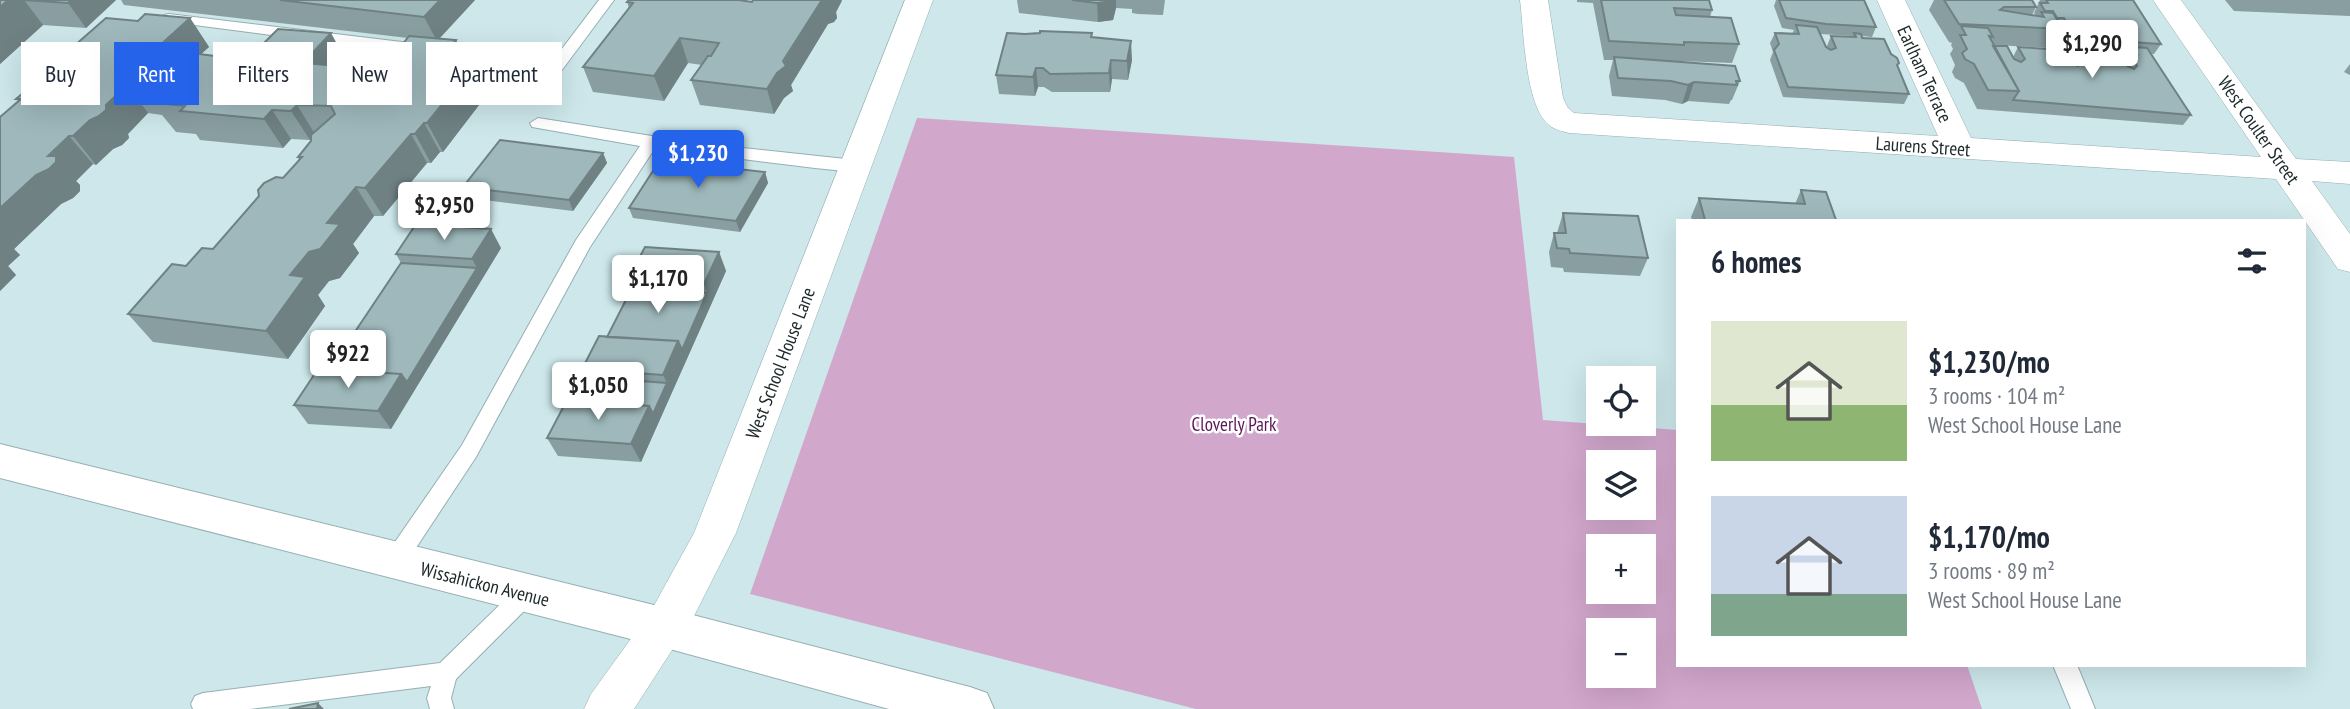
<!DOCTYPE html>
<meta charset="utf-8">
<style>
body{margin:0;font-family:"PT Sans Narrow",sans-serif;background:#f6f6f7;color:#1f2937;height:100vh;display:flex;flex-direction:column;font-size:26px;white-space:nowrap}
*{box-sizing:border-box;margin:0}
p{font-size:23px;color:#747a83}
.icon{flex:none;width:38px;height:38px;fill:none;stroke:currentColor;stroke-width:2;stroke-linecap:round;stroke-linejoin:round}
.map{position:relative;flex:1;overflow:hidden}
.panel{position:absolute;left:1676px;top:219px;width:630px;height:448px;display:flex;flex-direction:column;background:#fff;border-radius:0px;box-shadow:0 7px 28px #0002}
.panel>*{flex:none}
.top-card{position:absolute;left:21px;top:42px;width:665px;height:63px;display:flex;gap:14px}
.fabs{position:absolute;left:1586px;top:366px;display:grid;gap:14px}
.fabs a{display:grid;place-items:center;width:70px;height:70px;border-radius:0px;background:#fff;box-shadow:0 7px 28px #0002;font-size:35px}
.price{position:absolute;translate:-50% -60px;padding:0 16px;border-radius:7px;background:#fff;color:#222;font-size:23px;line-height:46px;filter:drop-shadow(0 2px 4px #0008)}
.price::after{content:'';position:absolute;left:50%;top:42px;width:21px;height:16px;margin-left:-10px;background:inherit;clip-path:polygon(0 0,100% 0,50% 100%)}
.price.selected{background:#2563eb;color:#fff}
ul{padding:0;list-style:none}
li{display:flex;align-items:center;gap:21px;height:175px;padding:0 35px}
li span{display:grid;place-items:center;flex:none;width:196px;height:140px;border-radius:0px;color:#555}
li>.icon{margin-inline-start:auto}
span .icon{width:84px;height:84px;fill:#fffc;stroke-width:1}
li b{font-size:30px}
h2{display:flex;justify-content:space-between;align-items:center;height:84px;padding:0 35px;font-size:30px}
.tag{padding:0 24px;border-radius:0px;background:#fff;box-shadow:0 7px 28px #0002;font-size:24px;line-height:63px}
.tag.selected{background:#2563eb;color:#fff}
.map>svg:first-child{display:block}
.green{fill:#d1a7cc;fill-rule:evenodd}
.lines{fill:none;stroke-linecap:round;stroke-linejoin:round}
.service-casing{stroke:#96afb2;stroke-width:2}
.minor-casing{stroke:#96afb2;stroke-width:1}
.tertiary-casing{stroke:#96afb2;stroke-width:2}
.service{fill:#fff;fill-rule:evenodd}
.minor{fill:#fff;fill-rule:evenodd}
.tertiary{fill:#fff;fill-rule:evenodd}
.wall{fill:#889ea1;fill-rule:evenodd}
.shaded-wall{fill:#6f8183}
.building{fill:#9eb8bb;stroke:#6f8183;stroke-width:2}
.labels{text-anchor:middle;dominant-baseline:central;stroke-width:5;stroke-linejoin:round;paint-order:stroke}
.street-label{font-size:19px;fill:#1d2829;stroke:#fff}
.park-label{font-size:19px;fill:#5d1559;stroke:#fff}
</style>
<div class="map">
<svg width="2350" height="709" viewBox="0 0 2350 709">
<rect width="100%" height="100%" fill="#cde7ea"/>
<path class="green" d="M917 118 1514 157 1543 420 1678 430V665H1967L1982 709H1196L750 594ZM1643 462V508H1598V462ZM1598 546H1643V592H1598ZM1598 630H1643V676H1598Z"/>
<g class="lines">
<g class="service-casing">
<path id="service" d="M599 0H614L562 70 464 60 456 55 464 50 552 62Z
M169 14 427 45 435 50 427 55 164 21 162 18 164 15Z
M538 118 696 143 855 160 863 166 855 172 815 168 655 148 590 247 476 457 402 569 394 571 386 569 383 562 386 555 462 445 576 240 640 146 532 127 530 123Z
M526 584 534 587 537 594 534 601 456 679 451 698 454 709H430L427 698 431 686 250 709H193L191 704 195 696 203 693 440 663 518 587Z
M2053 665H2077L2095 709H2071Z"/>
</g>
<g class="minor-casing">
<path id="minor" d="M905 0H933L736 533 694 616 634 709H584L591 694 651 611 694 533Z
M1520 0H1548L1563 98 1568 108 1574 113 1938 136 1877 0H1905L1971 138 2261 157 2153 0H2181L2296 159 2350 162V184L2312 181 2350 234V272L2338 269 2276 179 1569 133C1562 131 1555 130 1549 125 1525 106 1524 31 1520 0Z"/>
</g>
<g class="tertiary-casing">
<path id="tertiary" d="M0 444 666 608 970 687 987 693 994 709H889L666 648 0 478Z"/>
</g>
<use href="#service" class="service"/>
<use href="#minor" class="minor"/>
<use href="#tertiary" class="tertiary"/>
</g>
<path class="wall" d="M0 0H116L86 28 43 25 0 64Z
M121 0H475L439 39 456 40 460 48 499 79 443 152H440L431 163H427L383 216H374L353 244 359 253 340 278 329 281 318 295 325 306 288 359 153 342 128 314 186 266 213 249 283 178 299 160 298 157 311 141V139L310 140 291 139 283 148 200 140 196 134 176 132 162 115 148 113 128 134 129 138 122 145 113 149 96 165 93 164 76 181 80 185V191L73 198 61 204 14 249 20 255 8 266 16 275 0 291 18 101 16 99 27 89 26 88 138 21 190 18 209 47 201 54 247 60 347 62 343 66 367 76 377 77 408 38 124 5Z
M1017 0H1165L1163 15 1138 14 1132 13V9L1116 8 1113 20 1098 22 1019 13Z
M1577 0H1709L1712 10 1710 17 1739 44 1732 63 1679 61 1678 62 1740 81 1732 100H1731L1729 104 1688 101 1682 104 1665 100 1612 96 1609 76 1613 60H1604L1593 3 1577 2Z
M1776 0H1864L1876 27 1872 37 1862 36 1891 54 1899 63 1897 67 1909 94 1904 104 1783 97 1770 60 1773 52 1770 43 1775 33 1792 34 1794 30 1782 28 1774 6ZM1820 34 1853 36V37L1831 36 1827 46V48L1826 47Z
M1934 0H2032L2036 7 2032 15H2036L2034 13 2040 0H2133L2161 44 2154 54H2150L2191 115 2183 125 1977 109 1964 83 1955 78 1952 72 1955 65 1950 54 1953 49 1951 45 1952 43 1949 42 1929 10ZM2057 38 2063 48 2130 52 2124 61 2073 50 2068 58 2018 47 2013 57 1993 45 2051 48Z
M2225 0H2350V16L2234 11Z
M842 1 836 12 837 18 834 22 828 24 791 85 793 91 784 98 774 114 700 105 691 80 702 65 688 63 664 101 593 92 583 67 629 8 627 2Z
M1092 33V37L1132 60 1128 80 1112 79 1110 92H1052L1044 87H1038L1035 96 999 94 996 75Z
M2350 64V75L2344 72Z
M603 153 607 163 573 211 468 198 463 187Z
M765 172 768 183 740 232 633 218 629 208Z
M1801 190 1836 220H1692L1691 217 1699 198 1795 204Z
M1563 213 1648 258 1640 276 1564 272 1563 268 1551 267 1549 252 1554 233H1557Z
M501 248 391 429 308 424 294 405 330 369 401 263 396 254Z
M719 252 726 271 641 462 558 456 547 438 575 401 586 377 582 369 607 337 632 288 628 279Z"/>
<path class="shaded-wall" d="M8 0H24L43 25 0 64V7Z
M71 0H116L86 28 68 3Z
M440 0H475L437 41 424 17Z
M822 0H842L836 12 837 18 834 22 828 24 791 85 793 91 784 98 774 114 767 89Z
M1113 0H1116V8L1113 20 1098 22 1097 3Z
M190 18 209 47 167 85 147 57Z
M331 33 347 62 321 91 303 63Z
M680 38 688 63 664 101 654 76Z
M456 40 470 69 450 47Z
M1131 41 1132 60 1128 80 1127 61Z
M486 50 499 79 443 152 427 123Z
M1111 60 1112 79 1110 92 1109 73Z
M362 68 378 97 356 75Z
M1036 68 1038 87 1035 96 1033 77Z
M1694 82 1688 101 1682 104 1688 85Z
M127 85 148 113 128 134 129 138 122 145 113 149 96 165 73 136Z
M297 105 315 134 310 140 291 111Z
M272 110 291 139 283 148 264 119Z
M424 123 440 152 431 163 415 134Z
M411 134 427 163 383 216 365 188Z
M69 136 93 164 76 181 80 185V191L73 198 61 204 14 249 20 255 8 266 16 275 0 291V208L36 175 48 156Z
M603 153 607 163 573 211 569 200Z
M765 172 768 183 740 232 736 221Z
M356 187 374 216 353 244 359 253 340 278 329 281 318 295 325 306 288 359 266 331 290 275 327 223Z
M491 229 501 248 391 429 378 411 401 374 477 268 472 259Z
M719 252 726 271 641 462 631 444 649 406 667 383 663 375 678 341 707 293 704 284Z
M318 703 324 709H317Z"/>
<path class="building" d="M0 0H8L0 7Z
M24 0H71L68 3Z
M280 0H440L424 17Z
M629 0H739L752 2 753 0H822L783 61 786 66 777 73 767 89 691 80 708 56H711L719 43 680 38 654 76 583 67 633 3 627 2Z
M1072 0H1113L1112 1 1097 3Z
M1601 0H1709L1712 10 1674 8 1676 15 1731 18 1739 44 1684 42V45L1609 41Z
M1779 0H1864L1876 27 1826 24 1786 18Z
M1944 0H2032L2036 7H2004L2000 10 2044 17 2041 12 2053 13 2063 29 1959 24Z
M2046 0H2133L2161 44 2069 38 2063 27 2098 24 2067 23 2064 18H2057L2053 11H2045L2040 3H2048Z
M145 14 190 18 147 57 168 58 175 51 247 60 278 29 331 33 303 63 362 68 356 75 377 77 409 36 456 40 450 47 486 50 427 123H424L415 134H411L365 188 356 187 327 223 340 224 320 249 309 252 290 275 305 277 266 331 128 314 172 264 186 266 202 248 213 249 259 196 258 190 264 183 276 177 283 178 302 157H298L311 141V135L335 114 331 106 297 105 291 111 272 110 264 119 180 111 185 106 155 103 165 93 144 91 149 87 127 85 106 105V110L99 116 90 120 73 136H69L48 156H56V162L49 169 36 175 0 208V117L21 99H16L29 88H26L106 18 138 21Z
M1796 25 1817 27 1826 47 1831 50 1836 48 1831 36 1856 37 1854 33 1861 34 1862 38 1884 39 1891 54 1897 58 1899 63 1897 65 1909 94 1788 87 1774 50 1779 44 1775 33 1799 34Z
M1961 26 1988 28 1993 37 1989 36 2019 91 1988 90 1974 64 1965 59 1962 53 1967 49 1960 35H1966Z
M1040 31 1092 33 1091 37 1131 41 1127 61 1111 60 1109 73 1050 74 1043 68H1036L1033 77 996 75 1007 33 1025 34 1040 33Z
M1993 46H2007L2014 59 2021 62 2025 59 2018 47 2063 50 2071 63 2078 66 2080 63 2073 50 2119 53 2127 66 2134 69 2137 66 2128 53 2137 54 2133 47 2147 48 2191 115 2013 100 2019 91Z
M1614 57 1735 66 1740 81H1736L1737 85 1694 82 1688 85 1671 81 1618 78Z
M500 140 603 153 569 200 463 187Z
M660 160 765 172 736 221 629 208Z
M1801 190 1826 192 1836 220H1705L1699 198 1805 204Z
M1563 213 1638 216 1648 258 1570 253 1569 249 1557 248 1554 233H1566Z
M416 224 491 229 472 259 396 254Z
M645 247 719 252 704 284 628 279Z
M401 263 477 268 407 382 401 374 330 369Z
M632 288 707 293 682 350 678 341 607 337Z
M599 336 678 341 663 375 582 369Z
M318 369 401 374 378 411 294 405Z
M586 377 667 383 653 414 649 406 575 401Z
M567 400 649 406 631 444 547 438Z
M318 703 317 709H289Z"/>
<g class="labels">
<g class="street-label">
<text transform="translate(1925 74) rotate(65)">Earlham Terrace</text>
<text transform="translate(2259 130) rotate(55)">West Coulter Street</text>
<text transform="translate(1923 146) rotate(4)">Laurens Street</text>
<text transform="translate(780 363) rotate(-69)">West School House Lane</text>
<text transform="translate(485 584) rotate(14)">Wissahickon Avenue</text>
</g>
<g class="park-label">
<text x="1234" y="424">Cloverly Park</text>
</g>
</g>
</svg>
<div class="fabs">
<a><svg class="icon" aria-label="locate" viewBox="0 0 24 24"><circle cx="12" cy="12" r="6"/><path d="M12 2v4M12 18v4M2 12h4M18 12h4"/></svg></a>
<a><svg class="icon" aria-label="layers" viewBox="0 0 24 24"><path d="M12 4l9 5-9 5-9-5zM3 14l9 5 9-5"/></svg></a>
<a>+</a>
<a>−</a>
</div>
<b class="price" style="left:2092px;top:80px">$1,290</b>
<b class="price selected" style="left:698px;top:190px">$1,230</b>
<b class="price" style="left:444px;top:242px">$2,950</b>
<b class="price" style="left:658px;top:315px">$1,170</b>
<b class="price" style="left:348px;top:390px">$922</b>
<b class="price" style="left:598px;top:422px">$1,050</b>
<div class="top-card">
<a class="tag">Buy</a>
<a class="tag selected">Rent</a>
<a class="tag">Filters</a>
<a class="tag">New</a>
<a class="tag">Apartment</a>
</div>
<section class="panel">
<h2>6 homes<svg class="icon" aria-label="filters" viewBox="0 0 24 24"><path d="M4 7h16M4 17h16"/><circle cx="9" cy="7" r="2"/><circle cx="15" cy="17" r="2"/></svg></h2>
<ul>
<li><span style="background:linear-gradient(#dfe7d0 60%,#8fb573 0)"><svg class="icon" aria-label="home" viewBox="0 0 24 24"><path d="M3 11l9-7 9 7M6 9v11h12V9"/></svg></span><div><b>$1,230/mo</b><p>3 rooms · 104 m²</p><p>West School House Lane</p></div></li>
<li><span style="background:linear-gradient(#c9d6e8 70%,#7fa58c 0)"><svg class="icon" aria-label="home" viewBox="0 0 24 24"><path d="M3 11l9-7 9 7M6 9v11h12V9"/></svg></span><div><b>$1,170/mo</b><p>3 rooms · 89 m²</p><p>West School House Lane</p></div></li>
</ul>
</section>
</div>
